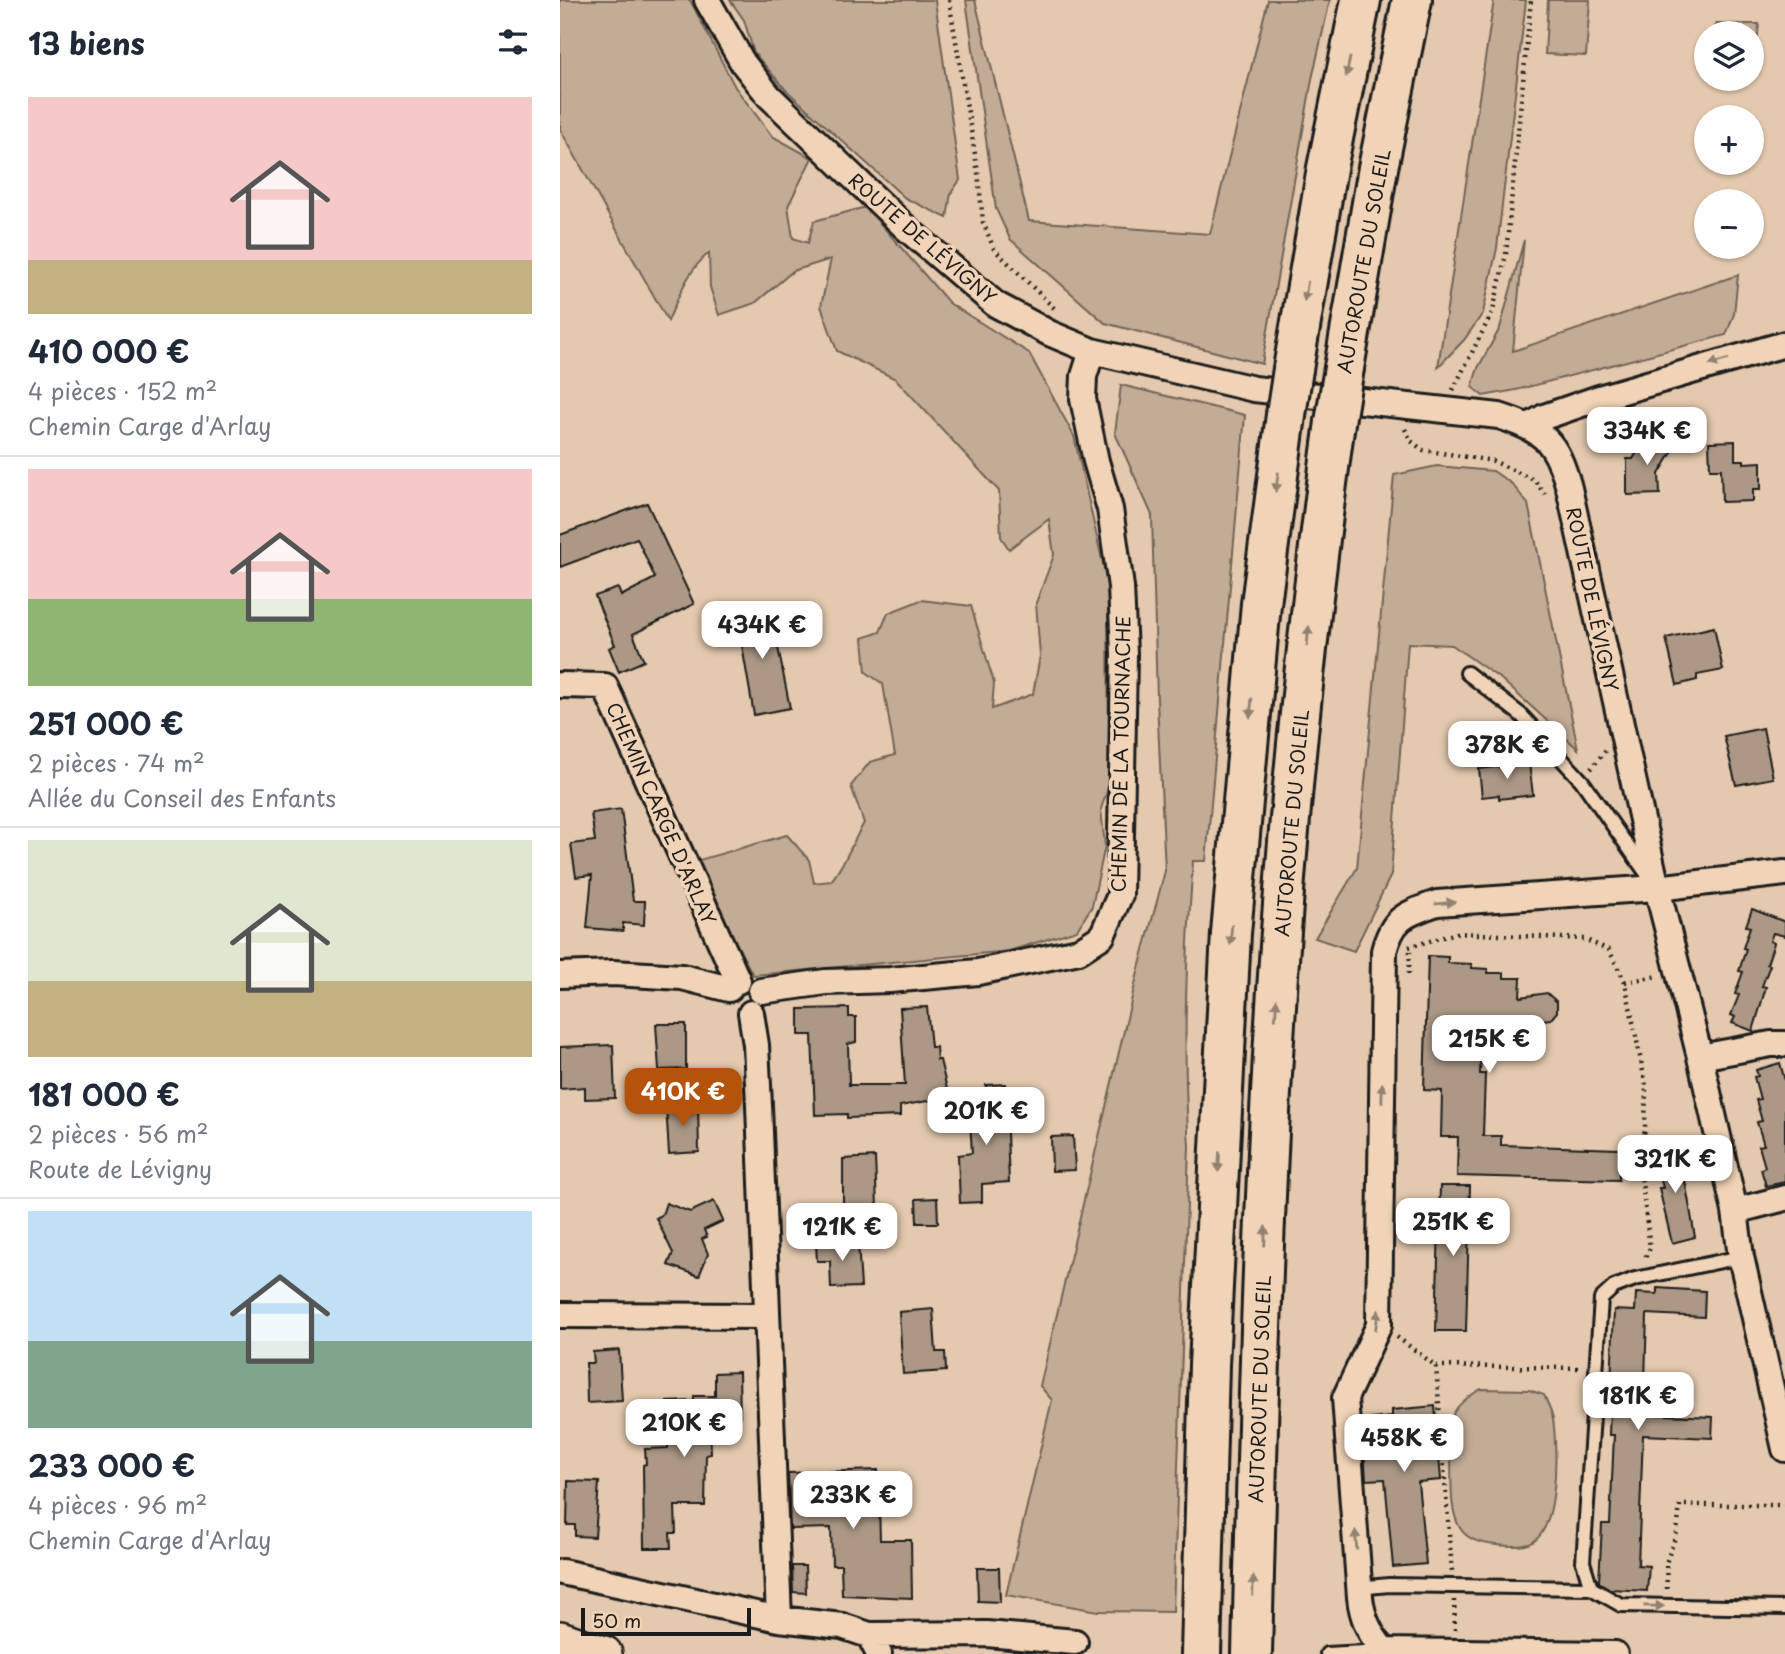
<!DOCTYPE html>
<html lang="fr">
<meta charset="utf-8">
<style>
body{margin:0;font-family:"Playpen Sans",sans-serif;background:#f6f6f7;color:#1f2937;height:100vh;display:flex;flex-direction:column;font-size:26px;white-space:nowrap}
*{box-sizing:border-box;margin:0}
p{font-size:23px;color:#747a83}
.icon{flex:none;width:38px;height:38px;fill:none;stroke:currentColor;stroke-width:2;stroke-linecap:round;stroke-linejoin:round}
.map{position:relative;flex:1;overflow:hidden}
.drawer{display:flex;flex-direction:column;background:#fff;width:560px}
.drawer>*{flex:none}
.tools{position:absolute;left:1134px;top:21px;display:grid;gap:14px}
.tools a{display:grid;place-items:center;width:70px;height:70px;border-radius:50%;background:#fff;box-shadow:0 2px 5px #0004;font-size:35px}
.scale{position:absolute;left:21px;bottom:18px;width:170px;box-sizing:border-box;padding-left:7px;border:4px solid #1c1c1c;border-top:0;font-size:19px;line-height:24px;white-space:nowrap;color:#1c1c1c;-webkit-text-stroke:5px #f1d4b7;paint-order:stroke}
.price{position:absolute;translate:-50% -60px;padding:0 16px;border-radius:14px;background:#fff;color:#222;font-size:23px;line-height:46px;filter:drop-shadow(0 2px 4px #0008)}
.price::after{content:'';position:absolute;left:50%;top:42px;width:21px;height:16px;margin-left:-10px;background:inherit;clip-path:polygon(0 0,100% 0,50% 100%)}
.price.active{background:#b45309;color:#fff}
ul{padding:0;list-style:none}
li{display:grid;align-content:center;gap:14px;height:371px;padding:0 28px}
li+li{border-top:2px solid #e0e1e3}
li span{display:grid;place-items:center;height:217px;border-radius:0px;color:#555}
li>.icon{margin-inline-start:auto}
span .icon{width:126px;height:126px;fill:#fffc;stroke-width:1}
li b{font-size:30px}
h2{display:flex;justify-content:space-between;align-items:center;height:84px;padding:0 28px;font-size:30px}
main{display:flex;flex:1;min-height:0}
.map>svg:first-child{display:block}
.green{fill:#c3ac95;stroke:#706458;stroke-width:2}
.building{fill:#ac9885;stroke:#1c1c1c;stroke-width:2}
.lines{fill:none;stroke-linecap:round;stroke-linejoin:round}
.service-casing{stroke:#1c1c1c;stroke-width:18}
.minor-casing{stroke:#1c1c1c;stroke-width:30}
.secondary-casing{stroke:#1c1c1c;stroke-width:40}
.motorway-casing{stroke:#1c1c1c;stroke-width:44}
.path{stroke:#1c1c1c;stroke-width:4.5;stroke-dasharray:2 5;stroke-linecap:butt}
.service{stroke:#f1d4b7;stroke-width:12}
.minor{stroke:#f1d4b7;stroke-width:24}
.secondary{stroke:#f1d4b7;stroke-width:35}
.motorway{stroke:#f1d4b7;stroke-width:38}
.motorway-bridge-casing{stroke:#1c1c1c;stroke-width:44;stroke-linecap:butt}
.motorway-bridge{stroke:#f1d4b7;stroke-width:38}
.oneway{fill:#918171}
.labels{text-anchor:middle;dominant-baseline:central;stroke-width:7;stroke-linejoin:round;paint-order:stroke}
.street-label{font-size:19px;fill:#1c1c1c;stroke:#f1d4b7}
</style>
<main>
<section class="drawer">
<h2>13 biens<svg class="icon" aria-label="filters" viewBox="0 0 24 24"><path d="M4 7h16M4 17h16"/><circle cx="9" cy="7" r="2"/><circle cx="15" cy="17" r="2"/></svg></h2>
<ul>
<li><span style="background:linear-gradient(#f6c9c9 75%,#c2b280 0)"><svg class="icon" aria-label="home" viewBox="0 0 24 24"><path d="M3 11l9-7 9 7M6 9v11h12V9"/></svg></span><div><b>410 000 €</b><p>4 pièces · 152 m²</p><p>Chemin Carge d'Arlay</p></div></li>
<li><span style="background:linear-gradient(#f6c9c9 60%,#8fb573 0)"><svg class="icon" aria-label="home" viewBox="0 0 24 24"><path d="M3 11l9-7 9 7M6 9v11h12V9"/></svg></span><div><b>251 000 €</b><p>2 pièces · 74 m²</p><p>Allée du Conseil des Enfants</p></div></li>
<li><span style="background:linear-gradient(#dfe7d0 65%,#c2b280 0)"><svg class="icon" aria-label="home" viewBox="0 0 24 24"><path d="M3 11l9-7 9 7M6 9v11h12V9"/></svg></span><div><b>181 000 €</b><p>2 pièces · 56 m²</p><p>Route de Lévigny</p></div></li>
<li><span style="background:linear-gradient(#bfe0f5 60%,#7fa58c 0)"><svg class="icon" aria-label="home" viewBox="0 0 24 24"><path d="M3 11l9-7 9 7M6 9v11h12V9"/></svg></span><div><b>233 000 €</b><p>4 pièces · 96 m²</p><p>Chemin Carge d'Arlay</p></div></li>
</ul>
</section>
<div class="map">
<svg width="1225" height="1654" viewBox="0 0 1225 1654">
<rect width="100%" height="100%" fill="#e4c9ae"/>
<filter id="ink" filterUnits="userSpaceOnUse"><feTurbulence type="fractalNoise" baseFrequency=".0143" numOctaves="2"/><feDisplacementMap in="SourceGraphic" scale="14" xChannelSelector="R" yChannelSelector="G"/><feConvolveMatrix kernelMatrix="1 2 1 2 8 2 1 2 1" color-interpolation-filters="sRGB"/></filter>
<g filter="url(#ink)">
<path class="green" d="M0 0H130L175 87 212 136 252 158 228 206 233 238 248 243 254 221 306 207 389 303 469 353 514 436 548 586 549 785 541 809 545 846 532 906 517 930 449 951 193 975 132 862 227 835 249 860 254 883 271 881C285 864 292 843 304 823L291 786 310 762 335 755 323 684 306 672 303 638 320 632 328 613 361 600 411 606 434 683 432 709 473 694 480 656 476 603 494 555 489 519 449 549 441 537 439 491 336 379 277 351 261 306 271 259 233 271 195 303 159 315 150 287 149 253C127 271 119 296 108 321L0 129Z
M170 0H375L400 180 391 193 387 218 345 198 226 90 194 53 184 20Z
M406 0H415L469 221 650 234 708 0H770L752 79 702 364 545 323 450 239 436 209Z
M934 0H966L937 248 923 313 904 340 878 367Z
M988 0H1030L1026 56 985 54Z
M1156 24H1199L1196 54H1192V33H1155Z
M964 240 953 351 1178 275 1174 314 1166 335 956 390 923 396 912 387 918 368 940 328Z
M561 385 685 415 646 861H633C626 955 622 1051 629 1146L613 1612 538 1611 446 1595 492 1400 480 1386 577 976 605 871 597 700 592 515 555 433Z
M877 466 933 471 952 484 968 504 1018 749 942 680 892 645 848 643 831 875 794 951 755 938 797 868 834 475Z
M921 1389 969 1390 984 1395C987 1402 992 1411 993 1419 997 1447 1000 1532 969 1544 960 1547 946 1546 937 1545 924 1544 907 1540 900 1528 889 1510 892 1480 891 1460 888 1421 886 1409 921 1389Z"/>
<path class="building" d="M1088 434 1114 449 1099 474 1100 494 1067 495V459H1073Z
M1175 441V460H1184V463L1201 462V489H1193V501L1162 502 1161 469H1150L1149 442Z
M87 503 134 604 73 634 84 661 59 672 49 648 55 645 35 596 58 588 61 596 95 578 77 538 0 567V535Z
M208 606 212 623 213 622 230 708 194 715 180 634H178L173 613Z
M1154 627 1163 670 1137 675V680L1117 685 1106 638Z
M1203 728 1213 778 1176 785 1164 736Z
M969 763 973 795 939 799V795L922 797 919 769Z
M61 809 73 901H85L84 925 63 923V931L27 928 32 875 16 877 11 844 35 841 31 813Z
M1192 909 1225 922V936L1213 933 1210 941 1214 943 1207 964 1210 965 1202 986 1206 987 1193 1031 1172 1023 1175 1017 1171 1015 1179 995 1175 994 1183 972 1179 971 1186 949 1183 948 1190 927 1186 926Z
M868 956 888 957V963L912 964V968L928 969V973H944V978H961L960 997 987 993 997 1002V1012L991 1019 982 1020 958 1013V1024L922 1023 920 1074H925L923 1136H941V1145L1059 1149V1180L897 1176 898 1137H881L882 1091 864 1090Z
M367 1007 371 1047H376L377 1060H380L389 1097 340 1106V1116L287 1118V1114L255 1115 252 1035H239V1009L289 1008V1017H296V1042L288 1044 289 1085H345L340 1008Z
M96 1024H126V1069L99 1070Z
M53 1045 55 1098 25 1099V1087L0 1089V1047Z
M1220 1063 1225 1081V1182L1206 1186 1201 1169 1205 1167 1199 1146 1204 1145 1197 1122 1202 1121 1196 1100 1200 1099 1194 1077 1198 1076 1196 1070Z
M445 1084 449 1182 422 1184V1202L400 1203 398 1155 412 1153 409 1104 427 1103 426 1085Z
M138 1104 139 1152 109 1154 106 1105Z
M513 1136 515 1170 492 1171 491 1137Z
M1119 1147 1135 1237 1112 1243 1099 1188H1103L1094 1153Z
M315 1157 317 1207 283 1209V1159Z
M880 1186H910L906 1331H876Z
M377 1198 378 1223H357L356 1199Z
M154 1201 163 1221 144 1230 147 1237 142 1239 148 1254 139 1276 108 1265 113 1253 96 1218 102 1215 106 1203 130 1212Z
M298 1242 301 1287 271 1288 270 1261H257L256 1244Z
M1097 1288 1145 1291 1144 1317 1087 1314 1084 1414 1153 1417 1152 1438 1083 1435 1078 1565 1089 1566 1087 1591 1050 1589 1039 1582 1042 1524H1050L1054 1435H1049L1054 1310 1075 1311 1076 1293 1097 1294Z
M373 1309 376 1352H385L386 1371 343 1374 339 1312Z
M59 1350 62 1401 27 1403 26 1363H34L33 1352Z
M179 1372 180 1418 150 1419 151 1454 146 1455 145 1506H115L116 1533H110L111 1548H84L83 1465 86 1464 85 1449 108 1448 107 1402 134 1401V1396H155V1373Z
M875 1406 881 1480 858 1482 866 1564 833 1567 825 1479 806 1480 802 1420 832 1417V1410Z
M318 1470 320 1540H351L352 1598 282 1595 281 1565H272L271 1528 230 1529 228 1473Z
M8 1481 39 1482 35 1537 15 1536V1525H7Z
M232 1566H245L246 1593 233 1592Z
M417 1568H439L440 1602 418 1601Z"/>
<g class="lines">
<g class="service-casing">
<path id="service" d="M907 673 961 715 1022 781 1087 874
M1031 1588 1023 1562 1041 1299 1054 1287 1075 1279 1181 1257
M800 1597 808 1587 829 1585 1031 1588 1061 1605 1225 1608
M767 1654 823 1651"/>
</g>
<g class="minor-casing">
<path id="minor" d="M147 0 183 63 209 96 346 228 435 304 489 333 532 351 694 389 939 416C985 431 996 441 1009 488L1097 888 1140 1057 1175 1211 1181 1257 1225 1449
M969 426 984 417 1039 398 1225 344
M0 685 45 686 178 981
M0 975 53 973 122 977 169 989
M201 991 266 982 330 980 418 972 519 951 542 936 560 895 564 654 561 587 550 509 536 461 523 399 524 376 532 351
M191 1013 196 1045 199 1106 219 1619 282 1626 309 1635 319 1654
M1140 1057 1211 1044H1225
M1175 1211 1225 1198
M0 1315 207 1316
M2 1572 219 1619
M309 1635 427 1634 515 1642
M1055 1654 824 1651C810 1635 802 1618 800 1597L785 1398 819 1325 824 951C833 917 846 914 877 903L1097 888 1225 873"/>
</g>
<g class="secondary-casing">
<path id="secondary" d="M0 1639 44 1654"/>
</g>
<g class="motorway-casing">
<path id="motorway" d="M784 368 818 168 852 0
M733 369 767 168 801 0
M641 1654 649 1365 671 933 701 604 726 415
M692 1654C699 1365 706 1074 733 786 744 664 759 543 775 422"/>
</g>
<path class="path" d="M389 0 418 172 423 222 434 249 494 308
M893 390 933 311 946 254 971 0
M845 429 851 441 863 450 933 461 974 480 985 494
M1031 769 1045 751
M849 947 897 933 1024 939 1049 950 1065 982 1086 1086 1085 1131 1078 1151 1090 1248 1084 1260
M849 974 850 951
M1065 982 1098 976
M837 1337 876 1366 892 1571
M876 1366 1022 1368
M1107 1589 1106 1563 1117 1532 1120 1505H1223
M894 1600 895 1630"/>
<use href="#service" class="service"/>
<use href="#minor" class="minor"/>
<use href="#secondary" class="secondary"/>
<use href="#motorway" class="motorway"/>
<g class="motorway-bridge-casing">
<path id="motorway-bridge" d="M726 415 733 369
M775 422 784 368"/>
</g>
<use href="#motorway-bridge" class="motorway-bridge"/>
</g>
<defs><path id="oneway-solid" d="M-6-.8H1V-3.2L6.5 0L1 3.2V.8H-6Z" transform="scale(1.75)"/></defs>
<g class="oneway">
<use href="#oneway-solid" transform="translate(788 67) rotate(102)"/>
<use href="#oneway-solid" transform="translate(746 291) rotate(100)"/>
<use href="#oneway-solid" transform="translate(1159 362) rotate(164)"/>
<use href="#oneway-solid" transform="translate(717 482) rotate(98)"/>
<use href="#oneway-solid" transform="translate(748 636) rotate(-84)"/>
<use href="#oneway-solid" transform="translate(691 708) rotate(95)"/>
<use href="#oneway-solid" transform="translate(885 903) rotate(-6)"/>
<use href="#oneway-solid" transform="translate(671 935) rotate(94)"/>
<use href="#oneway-solid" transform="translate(716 1009) rotate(-86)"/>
<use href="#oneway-solid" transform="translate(822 1093) rotate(-89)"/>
<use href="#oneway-solid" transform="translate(659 1162) rotate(93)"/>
<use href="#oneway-solid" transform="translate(705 1236) rotate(-88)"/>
<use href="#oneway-solid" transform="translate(817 1320) rotate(-81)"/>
<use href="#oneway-solid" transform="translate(796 1540) rotate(-94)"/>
<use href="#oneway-solid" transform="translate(693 1586) rotate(-88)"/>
<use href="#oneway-solid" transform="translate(1094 1606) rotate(1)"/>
</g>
</g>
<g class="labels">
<g class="street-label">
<text transform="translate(363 238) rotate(41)">ROUTE DE LÉVIGNY</text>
<text transform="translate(803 261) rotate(-80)">AUTOROUTE DU SOLEIL</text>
<text transform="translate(1033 599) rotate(78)">ROUTE DE LÉVIGNY</text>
<text transform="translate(560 754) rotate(-89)">CHEMIN DE LA TOURNACHE</text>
<text transform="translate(102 813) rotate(66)">CHEMIN CARGE D'ARLAY</text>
<text transform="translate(731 823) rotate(-85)">AUTOROUTE DU SOLEIL</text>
<text transform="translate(699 1389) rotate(-88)">AUTOROUTE DU SOLEIL</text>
</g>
</g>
</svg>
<div class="tools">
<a><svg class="icon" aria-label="layers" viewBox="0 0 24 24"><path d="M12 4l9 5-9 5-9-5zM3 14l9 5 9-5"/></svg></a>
<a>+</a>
<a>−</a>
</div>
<div class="scale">50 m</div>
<b class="price" style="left:1087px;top:467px">334K €</b>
<b class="price" style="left:202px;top:661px">434K €</b>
<b class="price" style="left:947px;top:781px">378K €</b>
<b class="price" style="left:929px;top:1075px">215K €</b>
<b class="price active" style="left:123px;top:1128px">410K €</b>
<b class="price" style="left:426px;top:1147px">201K €</b>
<b class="price" style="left:1115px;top:1195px">321K €</b>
<b class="price" style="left:893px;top:1258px">251K €</b>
<b class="price" style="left:282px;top:1263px">121K €</b>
<b class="price" style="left:1078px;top:1432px">181K €</b>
<b class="price" style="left:124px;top:1459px">210K €</b>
<b class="price" style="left:844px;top:1474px">458K €</b>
<b class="price" style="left:293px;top:1531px">233K €</b>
</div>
</main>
